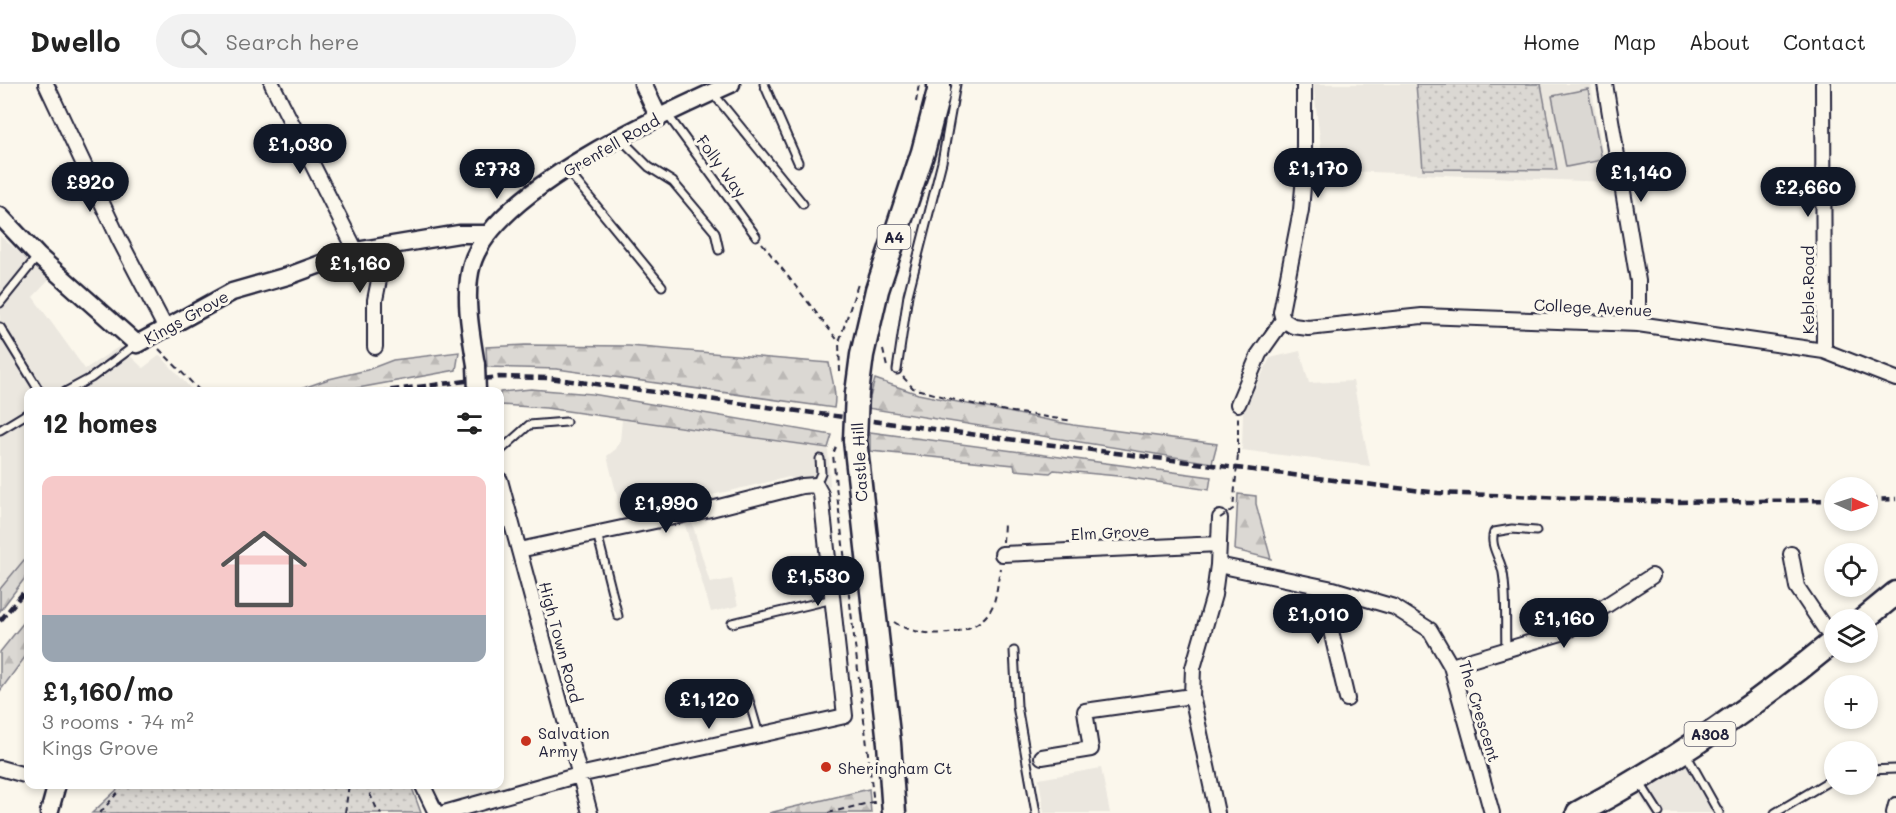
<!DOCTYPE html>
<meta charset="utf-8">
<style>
body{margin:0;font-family:Mali,sans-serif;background:#f2f2f2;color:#222;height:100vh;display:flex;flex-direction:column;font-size:22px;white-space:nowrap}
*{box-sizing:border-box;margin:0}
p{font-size:20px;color:#767676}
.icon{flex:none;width:33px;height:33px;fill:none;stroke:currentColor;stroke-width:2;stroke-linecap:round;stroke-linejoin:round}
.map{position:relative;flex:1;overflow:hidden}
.sheet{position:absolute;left:24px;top:303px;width:480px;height:402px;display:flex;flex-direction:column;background:#fff;border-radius:12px;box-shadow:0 3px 9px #0003}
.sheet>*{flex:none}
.needle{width:39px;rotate:93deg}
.controls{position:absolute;left:1824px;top:393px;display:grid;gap:12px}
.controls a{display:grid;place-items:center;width:54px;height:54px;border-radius:50%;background:#fff;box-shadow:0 3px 9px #0003;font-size:30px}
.price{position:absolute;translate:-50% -51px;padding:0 14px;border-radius:21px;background:#111827;color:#fff;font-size:20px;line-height:39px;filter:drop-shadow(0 2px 3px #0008)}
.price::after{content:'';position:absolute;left:50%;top:36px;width:18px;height:14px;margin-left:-9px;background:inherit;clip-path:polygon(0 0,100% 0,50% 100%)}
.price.on{background:#222;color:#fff}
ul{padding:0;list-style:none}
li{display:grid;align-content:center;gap:12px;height:318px;padding:0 18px}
li span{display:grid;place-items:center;height:186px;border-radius:12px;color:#555}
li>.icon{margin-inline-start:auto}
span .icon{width:108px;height:108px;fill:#fffc;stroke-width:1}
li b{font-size:26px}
h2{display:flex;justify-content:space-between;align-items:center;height:72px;padding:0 18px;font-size:26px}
header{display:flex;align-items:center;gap:36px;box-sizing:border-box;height:84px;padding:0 30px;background:#fff;border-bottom:2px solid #e0e0e0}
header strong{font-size:28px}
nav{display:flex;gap:33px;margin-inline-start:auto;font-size:21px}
.search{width:420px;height:54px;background:#f2f2f2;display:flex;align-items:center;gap:15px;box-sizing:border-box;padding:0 21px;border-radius:33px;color:#767676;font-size:22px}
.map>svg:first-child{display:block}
.built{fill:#ebe7df}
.green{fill:#dbd8d3;stroke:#7e7d87;stroke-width:1.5}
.forest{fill:url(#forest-firs);stroke:#7e7d87;stroke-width:1.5}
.park{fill:url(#park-dots);stroke:#7e7d87;stroke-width:1.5}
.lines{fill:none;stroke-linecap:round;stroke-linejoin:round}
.service-casing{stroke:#22223b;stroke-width:11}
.minor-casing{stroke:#22223b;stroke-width:18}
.tertiary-casing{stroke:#22223b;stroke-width:21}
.primary-casing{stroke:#22223b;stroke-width:27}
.path{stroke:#22223b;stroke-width:2;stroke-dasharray:6 4.5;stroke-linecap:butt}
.service{stroke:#fbf7ec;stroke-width:7}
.minor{stroke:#fbf7ec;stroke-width:14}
.tertiary{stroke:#fbf7ec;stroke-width:16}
.primary{stroke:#fbf7ec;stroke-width:22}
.rail{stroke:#22223b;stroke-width:4.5;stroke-dasharray:9 4.5;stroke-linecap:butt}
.tertiary-bridge-casing{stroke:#22223b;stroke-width:21;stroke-linecap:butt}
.primary-bridge-casing{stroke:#22223b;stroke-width:27;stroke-linecap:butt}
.path-bridge{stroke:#22223b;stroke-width:2;stroke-dasharray:6 4.5;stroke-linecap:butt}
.tertiary-bridge{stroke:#fbf7ec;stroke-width:16}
.primary-bridge{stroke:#fbf7ec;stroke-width:22}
.poi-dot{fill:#c8321e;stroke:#fbf7ec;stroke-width:2}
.labels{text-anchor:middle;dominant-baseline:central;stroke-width:6;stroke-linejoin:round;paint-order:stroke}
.shield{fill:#fbf7ec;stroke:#636270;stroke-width:1.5}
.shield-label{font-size:15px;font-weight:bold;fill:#22223b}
.street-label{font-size:16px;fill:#22223b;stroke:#fbf7ec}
.poi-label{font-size:16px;fill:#22223b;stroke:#fbf7ec;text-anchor:start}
</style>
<header>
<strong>Dwello</strong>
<div class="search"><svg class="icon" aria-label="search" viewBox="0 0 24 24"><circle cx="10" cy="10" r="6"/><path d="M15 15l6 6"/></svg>Search here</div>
<nav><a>Home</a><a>Map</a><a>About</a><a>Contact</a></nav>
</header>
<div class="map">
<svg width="1896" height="729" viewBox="0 0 1896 729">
<defs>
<pattern id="forest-firs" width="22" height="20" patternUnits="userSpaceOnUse" patternTransform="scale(1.5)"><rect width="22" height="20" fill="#dbd8d3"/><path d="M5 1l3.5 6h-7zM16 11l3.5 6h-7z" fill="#bcb9b6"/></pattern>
<pattern id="park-dots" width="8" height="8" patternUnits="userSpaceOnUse" patternTransform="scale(1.5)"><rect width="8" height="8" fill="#dbd8d3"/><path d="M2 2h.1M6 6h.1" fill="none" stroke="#bcb9b6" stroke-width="1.8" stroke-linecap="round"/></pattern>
</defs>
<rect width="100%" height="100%" fill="#fbf7ec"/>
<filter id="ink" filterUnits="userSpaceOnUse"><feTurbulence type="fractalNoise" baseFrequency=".0167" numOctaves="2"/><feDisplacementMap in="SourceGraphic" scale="12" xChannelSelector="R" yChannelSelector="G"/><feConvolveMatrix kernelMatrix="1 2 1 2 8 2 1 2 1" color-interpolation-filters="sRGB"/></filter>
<g filter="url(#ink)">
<path class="built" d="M1313 0H1591L1607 98 1324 86Z
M0 152 51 194 33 213 85 285 120 262 143 284 160 271 193 307 28 308V471L0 505Z
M1300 267 1309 299 1353 297 1370 382 1242 366 1243 329 1270 274Z
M622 336 828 364 830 402 813 393 794 395 789 393 622 432 607 372 616 365 620 357Z
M692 439 710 499 732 495 738 522 711 528 685 441Z
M1691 673 1727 729H1651L1637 709Z
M1101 684 1110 729H1044L1039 695Z"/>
<path class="green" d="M1588 5 1602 76 1566 83 1552 12Z"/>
<path class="forest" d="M525 261 629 262 829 279C832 296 837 308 834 324L557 285 487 283 486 263Z
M459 268 456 286 342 307H295L329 295 367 286 393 276Z
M875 295 918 310 1073 341 1217 360 1212 379 867 324Z
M531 305 592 310 832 351 828 364 546 324 500 321V308Z
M870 348 1211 393 1209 406 1118 392 1054 386 1050 389 1015 386 1014 381 870 367Z
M1238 410 1256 412V420L1271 475 1235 466Z
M28 471V490L0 527V505Z
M28 533V569L0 607V568Z
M869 705 871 729H769Z"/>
<path class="park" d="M1416 0H1541L1557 86 1423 85Z
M123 700 411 701 421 729H92Z"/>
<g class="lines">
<g class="service-casing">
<path id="service" d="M764 0 798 78
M712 8 803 120
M667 30 756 152
M620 54 649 83 673 98 715 148 719 166
M567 86 662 202
M0 219 38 172
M0 243 40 308
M897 286 908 211 942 78 956 0
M65 308 91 294 137 260
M0 346 28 329
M500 367 529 341 566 338
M816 401 821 389 820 375
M597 449 618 532
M732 539 833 515
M1506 565C1505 540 1507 513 1503 489 1501 475 1489 462 1494 448L1512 445 1536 447
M1014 567 1017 622 1036 729
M748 613 759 651
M1686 670 1719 729
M1868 686 1896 685
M1640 699 1659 729
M1775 729 1834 694"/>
</g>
<g class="minor-casing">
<path id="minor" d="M46 0 119 155 165 243
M272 0 356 167
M1605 0 1638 197V240
M1823 0 1824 267
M1283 236 1293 242 1308 244 1422 232 1638 240 1824 267 1896 295
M375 263V216L386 161
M1238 320 1259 270 1283 236 1281 228 1301 126 1304 92V0
M500 396 590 729
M1220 434 1218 481 1333 505 1394 523 1430 546 1451 582 1492 729
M1002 470 1219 460
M1791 470 1797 503 1834 558
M1333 505 1328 534 1347 615
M1451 582 1565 548 1652 492
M1042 673 1091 665 1085 627 1192 612
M0 684 28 692
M422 700 436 729
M444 729 579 691 845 632 821 410 816 401 802 402 711 425 519 466
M1217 729 1192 612 1193 584 1214 511 1218 481
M1894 729 1896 721"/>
</g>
<g class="tertiary-casing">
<path id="tertiary" d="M643 0 658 32
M0 132 38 172 137 260 232 208 291 191 356 167 459 150H488
M476 281C471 251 463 210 472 180 494 106 663 30 731 0
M49 729 57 700"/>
</g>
<g class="primary-casing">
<path id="primary" d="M857 309 862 271 877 206 923 68 939 7V0
M855 356 889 659 894 729
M1863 536 1896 509
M1578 729C1670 680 1754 623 1834 557"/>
</g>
<path class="path" d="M916 18 919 0
M762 159 839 258
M159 265 201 308
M883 266 887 283
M840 288 839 258 858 200
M903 293 913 304 959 317 1006 327 1073 337
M836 363 833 370 836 402 874 720
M1238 371V332
M1003 458 1004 439
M894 538C920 556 979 555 993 521 997 510 998 496 1000 484
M365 700 377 725 381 729
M100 729 125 700
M345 729 349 700
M828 729 873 718"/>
<use href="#service" class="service"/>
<use href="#minor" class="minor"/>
<use href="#tertiary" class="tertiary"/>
<use href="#primary" class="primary"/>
<path class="rail" d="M377 308 499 293 550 294 1068 363 1438 409 1669 418 1834 416
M1868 416 1896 415
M0 537 28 503"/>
<g class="tertiary-bridge-casing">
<path id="tertiary-bridge" d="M476 281 477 308"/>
</g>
<g class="primary-bridge-casing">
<path id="primary-bridge" d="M855 356 857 309"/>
</g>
<path class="path-bridge" d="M1220 434 1233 425 1238 371"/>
<use href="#tertiary-bridge" class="tertiary-bridge"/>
<use href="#primary-bridge" class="primary-bridge"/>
</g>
</g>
<g class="poi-dot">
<circle cx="526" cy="657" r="6"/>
<circle cx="826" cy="683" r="6"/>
</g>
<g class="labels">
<g class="shield">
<rect x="877.5" y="141" width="33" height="24" rx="4.5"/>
<rect x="1684.5" y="638" width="51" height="24" rx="4.5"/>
</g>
<g class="shield-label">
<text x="894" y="153">A4</text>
<text x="1710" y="650">A308</text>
</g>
<g class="street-label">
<text transform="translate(611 61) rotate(-30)">Grenfell Road</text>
<text transform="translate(722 82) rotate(54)">Folly Way</text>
<text transform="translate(1807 206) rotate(-90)">Keble Road</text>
<text transform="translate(1593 223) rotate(3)">College Avenue</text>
<text transform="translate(186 233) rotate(-29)">Kings Grove</text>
<text transform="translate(859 378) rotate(-93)">Castle Hill</text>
<text transform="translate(1110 448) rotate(-3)">Elm Grove</text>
<text transform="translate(561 558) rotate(75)">High Town Road</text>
<text transform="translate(1480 627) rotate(73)">The Crescent</text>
</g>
<g class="poi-label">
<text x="538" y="648">Salvation<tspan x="538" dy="18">Army</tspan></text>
<text x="838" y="683">Sheringham Ct</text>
</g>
</g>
</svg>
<div class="controls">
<a><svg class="needle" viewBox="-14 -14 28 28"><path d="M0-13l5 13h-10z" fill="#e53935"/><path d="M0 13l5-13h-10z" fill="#767676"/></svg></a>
<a><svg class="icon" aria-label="locate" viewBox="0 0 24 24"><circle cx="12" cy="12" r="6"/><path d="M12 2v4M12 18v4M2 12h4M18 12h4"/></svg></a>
<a><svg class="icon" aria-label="layers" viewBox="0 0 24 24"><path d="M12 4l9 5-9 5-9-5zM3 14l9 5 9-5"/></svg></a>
<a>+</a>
<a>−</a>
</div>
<b class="price" style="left:300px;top:91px">£1,030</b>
<b class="price" style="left:1318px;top:115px">£1,170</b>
<b class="price" style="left:497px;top:116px">£773</b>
<b class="price" style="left:1641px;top:119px">£1,140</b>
<b class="price" style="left:90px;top:129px">£920</b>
<b class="price" style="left:1808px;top:134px">£2,660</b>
<b class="price on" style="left:360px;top:210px">£1,160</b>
<b class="price" style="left:666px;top:450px">£1,990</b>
<b class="price" style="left:818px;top:523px">£1,530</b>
<b class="price" style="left:1318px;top:561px">£1,010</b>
<b class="price" style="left:1564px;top:565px">£1,160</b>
<b class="price" style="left:709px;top:646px">£1,120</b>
<section class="sheet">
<h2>12 homes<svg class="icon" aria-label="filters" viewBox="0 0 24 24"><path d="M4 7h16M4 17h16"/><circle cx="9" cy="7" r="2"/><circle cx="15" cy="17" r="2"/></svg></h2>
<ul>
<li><span style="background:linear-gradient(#f6c9c9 75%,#9aa5b1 0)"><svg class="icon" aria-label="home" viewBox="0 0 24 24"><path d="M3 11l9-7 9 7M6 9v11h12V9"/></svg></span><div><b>£1,160/mo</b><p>3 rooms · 74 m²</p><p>Kings Grove</p></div></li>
</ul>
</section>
</div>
